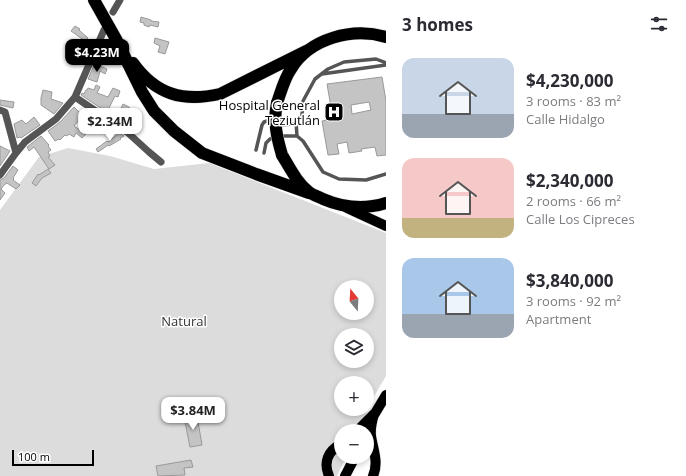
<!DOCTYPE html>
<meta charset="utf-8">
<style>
body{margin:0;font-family:"Open Sans",sans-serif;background:#f7f7f7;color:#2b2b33;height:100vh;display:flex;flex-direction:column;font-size:15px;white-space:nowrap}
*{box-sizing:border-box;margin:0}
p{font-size:13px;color:#7c7c81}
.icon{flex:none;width:22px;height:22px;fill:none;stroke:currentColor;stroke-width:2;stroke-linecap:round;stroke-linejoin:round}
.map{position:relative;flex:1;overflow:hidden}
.panel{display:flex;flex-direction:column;background:#fff;width:300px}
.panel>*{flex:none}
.needle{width:26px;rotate:342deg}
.controls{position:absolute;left:334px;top:280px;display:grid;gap:8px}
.controls a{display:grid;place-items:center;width:40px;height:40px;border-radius:50%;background:#fff;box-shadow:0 2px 6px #0003;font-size:20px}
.scale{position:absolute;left:12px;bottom:10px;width:82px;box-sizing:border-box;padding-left:4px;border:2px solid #000;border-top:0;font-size:11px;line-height:14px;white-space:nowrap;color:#000;-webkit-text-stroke:3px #fff;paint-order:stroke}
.price{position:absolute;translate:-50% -34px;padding:0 9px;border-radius:8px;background:#fff;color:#222;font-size:13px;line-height:26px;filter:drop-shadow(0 1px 2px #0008)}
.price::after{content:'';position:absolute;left:50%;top:24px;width:12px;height:9px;margin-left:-6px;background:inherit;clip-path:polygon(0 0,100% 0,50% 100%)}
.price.current{background:#000;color:#fff}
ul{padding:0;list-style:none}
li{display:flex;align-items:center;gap:12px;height:100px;padding:0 16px}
li span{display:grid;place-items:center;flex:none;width:112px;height:80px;border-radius:12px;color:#555}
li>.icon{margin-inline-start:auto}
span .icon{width:48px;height:48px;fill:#fffc;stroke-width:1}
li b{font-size:17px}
h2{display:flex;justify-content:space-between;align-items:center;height:48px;padding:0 16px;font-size:17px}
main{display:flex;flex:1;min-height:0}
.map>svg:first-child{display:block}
.green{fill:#dcdcdc;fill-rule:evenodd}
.building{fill:#c4c4c4;stroke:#999;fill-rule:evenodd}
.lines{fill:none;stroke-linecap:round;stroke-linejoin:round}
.primary-casing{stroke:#dbdbdb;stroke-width:11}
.motorway-casing{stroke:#dbdbdb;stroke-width:13}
.service{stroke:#555;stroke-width:3.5}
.minor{stroke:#555;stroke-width:7}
.primary{stroke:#000;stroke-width:10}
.motorway{stroke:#000;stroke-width:12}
.motorway-bridge-casing{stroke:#dbdbdb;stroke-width:13;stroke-linecap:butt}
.motorway-bridge{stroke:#000;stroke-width:12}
.labels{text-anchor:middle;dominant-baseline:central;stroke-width:3;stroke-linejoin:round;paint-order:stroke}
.poi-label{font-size:13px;fill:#000;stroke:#fff;text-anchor:end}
.park-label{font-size:13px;fill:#333;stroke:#fff}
</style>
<main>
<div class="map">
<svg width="386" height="476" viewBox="0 0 386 476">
<rect width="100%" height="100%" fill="#fff"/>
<path class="green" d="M68 148 110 156 154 169 209 163 386 233V376L373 398 358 431H341V457H346L337 476H0V210L39 157ZM341 287H367V313H341ZM341 335H367V361H341ZM341 383H367V409H341Z"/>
<path class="building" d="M141 17 151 20V21L159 22 158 27 150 25 149 27 144 25V23L140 22Z
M75 26 80 29 79 30 88 38 85 41 71 31Z
M155 38 169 42 165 54 158 52 160 46 154 43Z
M94 65 100 67V66L107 69 105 74 100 71 97 82 88 79Z
M382 77 386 101V155L377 156 375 147 361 149 362 151 349 153 347 142 337 144 339 154 328 155 322 121 333 119 327 84ZM369 102 371 110 352 114 351 105Z
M96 85 100 87 97 93 108 97 113 88 120 91 118 97 115 96 109 108 113 110 111 115 81 95 82 93 84 94 86 90H87L88 88 94 90Z
M43 90 52 92 51 99 63 103 54 114 41 105V98Z
M0 100 14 102 13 108 0 105Z
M123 104 129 107 132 112 140 118 136 124 135 123 131 128 116 119Z
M74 107 94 127 91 131 80 119 74 126 86 134 82 138 76 133 74 137 69 134 67 136 65 135 60 140 59 139 55 141 48 131 60 122Z
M34 117 40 125 21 138 20 137 17 138 14 124 22 120 26 124Z
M119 133 124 136 120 138 121 139 109 146 108 145 98 152 96 149 107 141 108 142Z
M41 136 49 145 48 146 51 150 48 152 50 156 48 157 55 165 49 169 34 147 29 151 27 147Z
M0 146 10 151 0 166Z
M13 166 18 170 13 178 14 179 13 180 20 185 16 189 7 183 4 185 1 189 5 193 0 200V180L4 178Z
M48 169 51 173 42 178 36 186 32 183 38 174 39 175Z
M197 416 202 445 190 447 184 417Z
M191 460 193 467 184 468 185 475 158 476 156 466Z"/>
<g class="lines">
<g class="primary-casing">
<path id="primary" d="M347 208 386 226
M371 420 386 395
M357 431 374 414
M329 476C323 462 328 451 341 444
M345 476 355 457
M373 476C379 462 373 450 371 436 370 428 372 421 374 414"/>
</g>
<g class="motorway-casing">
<path id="motorway" d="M94 0 116 39 142 92 154 111 174 131 202 153 256 174 309 193
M133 63C156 95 183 102 220 94L308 50
M277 103C281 92 284 79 291 69 310 38 353 27 386 37
M282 155C290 168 297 183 309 192 313 195 319 197 323 199 344 208 364 210 386 203"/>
</g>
<path class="service" d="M322 74 386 65
M296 122 297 136
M256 150 262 125 264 122 267 121 283 125 293 124 298 121 302 115 303 101 315 79 328 69 344 62 376 59 386 63
M264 153 266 143 270 139 283 136H297L303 141 323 172 339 179 366 180 386 174"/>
<path class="minor" d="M113 12 120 0
M75 97 127 132 149 152 161 162
M0 110 5 112 16 153
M0 175 16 153 25 142 56 119 75 97 104 30"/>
<use href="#primary" class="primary"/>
<use href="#motorway" class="motorway"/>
<g class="motorway-bridge-casing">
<path id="motorway-bridge" d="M277 103C273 121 277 138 282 155"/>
</g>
<use href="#motorway-bridge" class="motorway-bridge"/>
</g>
<defs>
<g id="hospital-square" transform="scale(1)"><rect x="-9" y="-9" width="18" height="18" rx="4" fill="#000" stroke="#fff"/><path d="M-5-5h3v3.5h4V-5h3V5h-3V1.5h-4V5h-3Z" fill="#fff"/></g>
</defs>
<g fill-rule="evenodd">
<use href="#hospital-square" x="334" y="112"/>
</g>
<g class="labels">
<g class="poi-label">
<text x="320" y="105">Hospital General<tspan x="320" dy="15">Teziutlán</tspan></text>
</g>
<g class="park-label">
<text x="184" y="321">Natural</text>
</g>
</g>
</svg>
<div class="controls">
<a><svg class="needle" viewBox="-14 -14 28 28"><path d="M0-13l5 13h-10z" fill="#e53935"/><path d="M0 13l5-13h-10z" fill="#7c7c81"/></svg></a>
<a><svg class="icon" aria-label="layers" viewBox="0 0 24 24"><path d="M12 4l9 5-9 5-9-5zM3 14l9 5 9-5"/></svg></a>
<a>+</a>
<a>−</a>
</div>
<div class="scale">100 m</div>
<b class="price current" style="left:97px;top:73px">$4.23M</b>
<b class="price" style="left:110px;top:142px">$2.34M</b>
<b class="price" style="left:193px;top:431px">$3.84M</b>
</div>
<section class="panel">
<h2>3 homes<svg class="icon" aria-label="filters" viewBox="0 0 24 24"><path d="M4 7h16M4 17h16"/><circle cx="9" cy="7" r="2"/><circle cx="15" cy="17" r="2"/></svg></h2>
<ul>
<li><span style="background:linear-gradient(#c9d6e8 70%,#9aa5b1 0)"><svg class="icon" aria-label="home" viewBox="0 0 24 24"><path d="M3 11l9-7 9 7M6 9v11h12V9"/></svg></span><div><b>$4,230,000</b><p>3 rooms · 83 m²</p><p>Calle Hidalgo</p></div></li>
<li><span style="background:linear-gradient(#f6c9c9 75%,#c2b280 0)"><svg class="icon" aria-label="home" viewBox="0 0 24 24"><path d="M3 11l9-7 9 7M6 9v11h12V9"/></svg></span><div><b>$2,340,000</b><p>2 rooms · 66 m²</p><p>Calle Los Cipreces</p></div></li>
<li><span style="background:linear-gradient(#a9c7e8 70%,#9aa5b1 0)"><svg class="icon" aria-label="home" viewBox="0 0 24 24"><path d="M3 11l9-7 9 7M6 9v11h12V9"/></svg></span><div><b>$3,840,000</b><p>3 rooms · 92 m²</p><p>Apartment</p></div></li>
</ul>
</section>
</main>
